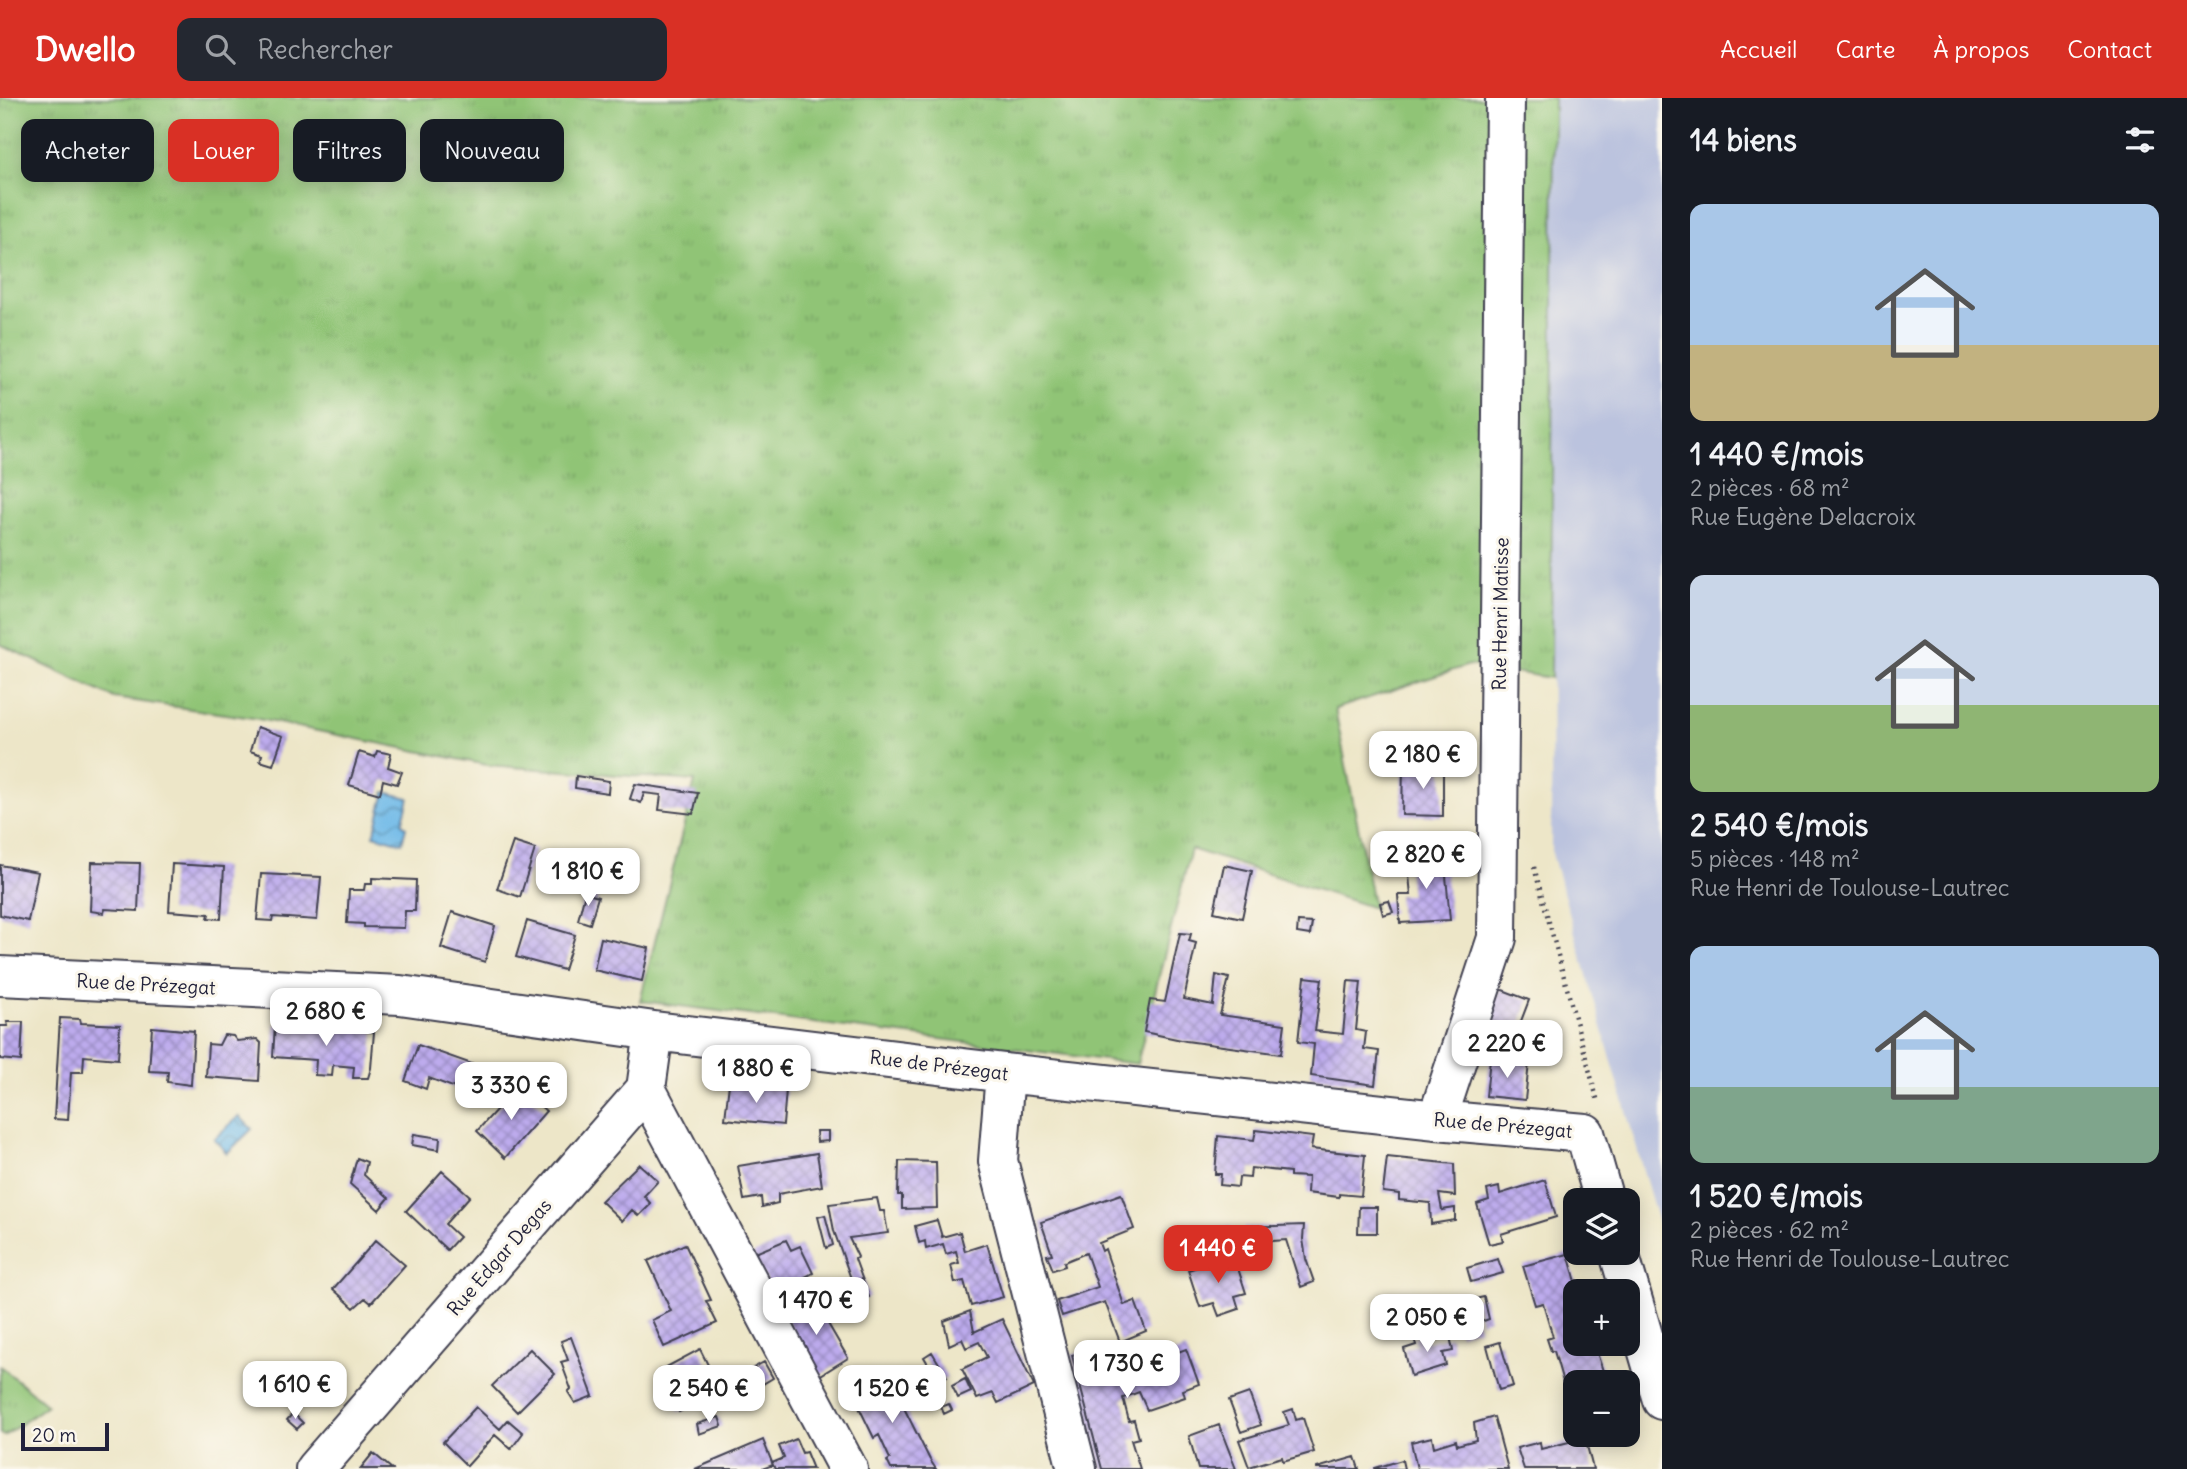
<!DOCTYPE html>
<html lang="fr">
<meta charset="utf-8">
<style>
body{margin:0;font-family:Delius,sans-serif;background:#242831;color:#f1f3f6;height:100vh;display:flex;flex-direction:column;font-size:26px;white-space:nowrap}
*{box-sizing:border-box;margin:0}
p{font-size:23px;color:#9ea1a6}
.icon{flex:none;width:38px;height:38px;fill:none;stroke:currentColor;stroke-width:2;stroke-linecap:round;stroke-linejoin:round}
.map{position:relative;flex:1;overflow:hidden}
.side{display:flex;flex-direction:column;background:#171b24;width:525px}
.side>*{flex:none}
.top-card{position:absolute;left:21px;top:21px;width:665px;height:63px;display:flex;gap:14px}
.fabs{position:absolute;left:1563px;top:1090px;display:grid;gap:14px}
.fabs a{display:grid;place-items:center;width:77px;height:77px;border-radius:14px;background:#171b24;box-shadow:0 4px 18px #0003;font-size:35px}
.scale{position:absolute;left:21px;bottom:18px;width:88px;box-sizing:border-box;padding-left:7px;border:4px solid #22223b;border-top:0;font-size:19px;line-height:24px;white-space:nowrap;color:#22223b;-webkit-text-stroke:5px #fbf7ec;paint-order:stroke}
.price{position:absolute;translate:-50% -60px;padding:0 16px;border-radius:14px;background:#fff;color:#222;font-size:23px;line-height:46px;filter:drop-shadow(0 2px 4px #0008)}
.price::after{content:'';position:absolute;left:50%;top:42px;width:21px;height:16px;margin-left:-10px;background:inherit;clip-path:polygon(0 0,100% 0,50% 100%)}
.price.current{background:#d93025;color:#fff}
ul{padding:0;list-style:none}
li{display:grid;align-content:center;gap:14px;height:371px;padding:0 28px}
li span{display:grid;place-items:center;height:217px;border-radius:14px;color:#555}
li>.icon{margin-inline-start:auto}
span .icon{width:126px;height:126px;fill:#fffc;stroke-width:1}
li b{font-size:30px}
h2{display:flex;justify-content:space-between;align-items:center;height:84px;padding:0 28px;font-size:30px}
.chip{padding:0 24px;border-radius:14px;background:#171b24;box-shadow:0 4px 18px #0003;font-size:24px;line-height:63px}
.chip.current{background:#d93025;color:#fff}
header{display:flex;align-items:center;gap:42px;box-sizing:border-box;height:98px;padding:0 35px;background:#d93025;color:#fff}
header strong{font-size:33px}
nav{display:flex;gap:38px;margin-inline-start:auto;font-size:24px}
.search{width:490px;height:63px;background:#242831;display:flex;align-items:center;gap:18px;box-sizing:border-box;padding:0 24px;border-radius:14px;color:#9ea1a6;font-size:26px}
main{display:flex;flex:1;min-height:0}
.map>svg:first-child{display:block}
.industrial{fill:#bbc3de}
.grass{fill:url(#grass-tufts);stroke:#597358;stroke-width:2}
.water{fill:url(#water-waves);stroke:#486e92;stroke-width:2}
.building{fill:url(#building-cross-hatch)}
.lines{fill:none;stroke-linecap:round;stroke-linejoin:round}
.minor-casing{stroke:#403f50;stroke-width:42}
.path{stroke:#403f50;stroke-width:4.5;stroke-dasharray:2 5;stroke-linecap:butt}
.minor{stroke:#fff;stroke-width:38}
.labels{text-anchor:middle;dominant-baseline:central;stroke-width:6;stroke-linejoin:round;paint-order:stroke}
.street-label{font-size:19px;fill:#22223b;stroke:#fbf7ec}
</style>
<header>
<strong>Dwello</strong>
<div class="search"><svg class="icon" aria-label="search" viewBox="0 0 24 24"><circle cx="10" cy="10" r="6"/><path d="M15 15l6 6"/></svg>Rechercher</div>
<nav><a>Accueil</a><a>Carte</a><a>À propos</a><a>Contact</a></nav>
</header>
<main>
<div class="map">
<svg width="1662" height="1371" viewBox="0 0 1662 1371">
<defs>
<pattern id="grass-tufts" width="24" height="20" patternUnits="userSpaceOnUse" patternTransform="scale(1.75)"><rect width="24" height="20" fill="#90c476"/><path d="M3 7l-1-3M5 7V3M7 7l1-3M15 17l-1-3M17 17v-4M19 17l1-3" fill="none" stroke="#7ca867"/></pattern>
<pattern id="water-waves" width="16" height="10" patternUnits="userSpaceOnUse" patternTransform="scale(1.75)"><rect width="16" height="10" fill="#6fbae8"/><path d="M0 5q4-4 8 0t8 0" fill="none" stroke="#5b97bd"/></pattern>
<pattern id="building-cross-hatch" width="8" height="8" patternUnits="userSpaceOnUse" patternTransform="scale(1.75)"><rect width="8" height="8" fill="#bdabed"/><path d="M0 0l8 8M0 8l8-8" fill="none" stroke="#998bc1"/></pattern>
</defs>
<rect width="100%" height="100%" fill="#fbf7ec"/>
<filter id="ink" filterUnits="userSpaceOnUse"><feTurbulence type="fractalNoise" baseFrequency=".0143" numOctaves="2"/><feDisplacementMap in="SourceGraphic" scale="14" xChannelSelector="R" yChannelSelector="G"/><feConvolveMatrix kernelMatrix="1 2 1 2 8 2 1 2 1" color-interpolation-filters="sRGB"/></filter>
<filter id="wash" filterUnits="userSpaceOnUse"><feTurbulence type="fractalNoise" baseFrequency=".00686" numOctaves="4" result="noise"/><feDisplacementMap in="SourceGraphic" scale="28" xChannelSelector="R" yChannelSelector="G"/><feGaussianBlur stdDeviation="1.57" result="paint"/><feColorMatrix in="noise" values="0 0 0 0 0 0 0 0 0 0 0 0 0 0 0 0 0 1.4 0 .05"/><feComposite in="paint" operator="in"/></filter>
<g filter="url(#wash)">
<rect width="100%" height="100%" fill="#ede6c8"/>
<path class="industrial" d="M1554 0H1662V1138L1551 752Z"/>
<path class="grass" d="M0 0H1554L1551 580 1469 567 1335 611 1374 810 1191 751 1137 966 640 903 695 683 487 667 253 620 114 600 0 546Z
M0 1268 47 1307 4 1338 0 1336Z"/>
<path class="water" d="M385 694 409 700 402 726 406 729 402 745 374 737Z
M239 1018 252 1031 227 1055 214 1041Z"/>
<g id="blocks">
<path class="building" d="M257 629 283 638 273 667 260 663 262 657 250 653Z
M377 653 391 656 388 669 402 674 397 686 383 682 380 696 349 687 359 654 375 659Z
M1403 667 1443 668V718L1402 717Z
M576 678 609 683 608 695 575 690Z
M635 686 698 695 693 716 659 712 661 697 644 695 641 705 630 701Z
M513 744 535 751 520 799 497 791Z
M1444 756 1450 822 1400 825 1398 797H1411L1407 758Z
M92 764 140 765 138 813 105 811 104 815 90 813Z
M172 766 224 769 221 821 208 820 209 816 169 813Z
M0 767 38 774 28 823 0 817Z
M1224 767 1252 773 1242 820 1214 814Z
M261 776 321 779 317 822 273 819 272 823 257 822Z
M372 780 416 782 415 813H405L404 830 364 829V826L347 825 349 792H364L365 786H372Z
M585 795 598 799 590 826 578 822Z
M1389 803 1393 814 1383 817 1380 805Z
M452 814 495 828 485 864 441 850Z
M527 823 575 837 564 872 516 859Z
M1298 824 1312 825 1310 837 1297 835Z
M1180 835 1191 836 1189 843 1196 845 1184 901 1213 907 1216 877 1229 880 1220 917 1285 926 1281 956 1186 943 1144 934 1150 902 1165 904Z
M601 840 649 850 642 883 594 872Z
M1305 879 1322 881 1315 933 1343 936 1348 883 1361 884 1356 932 1366 934 1364 951 1379 953 1375 987 1311 978 1314 946 1298 944Z
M1500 891 1529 902 1510 952 1481 940Z
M60 920 80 921 81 925 120 927 118 961 84 958 83 974H71L68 1022 54 1021Z
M7 924H23L21 963 0 961V928H8Z
M275 926 374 934 371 970 368 980H353L354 969 333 967 332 978 315 977 316 962 273 959Z
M152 929 194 933 191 987 167 984 168 974 149 973Z
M224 937 233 938 237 943 257 941 261 945 259 983 206 979 208 946 219 947Z
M418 947 472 966 463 993 429 980 426 991 405 983Z
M1490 961 1529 965 1525 1002 1486 998Z
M479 971 491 978 485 991 472 985Z
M729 986 786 992 783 1027 725 1021Z
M518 988 546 1013 505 1060 477 1033Z
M1256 1032 1313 1039 1311 1051 1365 1057 1361 1098 1339 1096V1099L1307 1095 1308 1079 1290 1078V1074L1251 1070 1250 1080 1239 1079 1238 1089 1220 1087 1221 1076H1215L1218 1038 1254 1042Z
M816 1033H828V1043L817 1044Z
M414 1036 440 1040 439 1052 412 1047Z
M817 1055 822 1088 778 1096V1105L762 1109 761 1099 744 1102 738 1068Z
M1387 1059 1454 1066 1455 1098 1439 1096 1442 1112 1455 1110V1122L1431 1126 1430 1105 1399 1102V1096L1383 1094Z
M357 1060 367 1064 364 1077 389 1100 379 1112 350 1086Z
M899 1063 936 1064 937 1110 902 1111V1097H898Z
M639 1066 658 1083 644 1098 651 1106 639 1118 632 1112 622 1123 601 1103Z
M442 1073 470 1098 445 1126 459 1139 447 1152 406 1113Z
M1545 1082 1556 1119 1501 1136 1503 1143 1489 1146 1477 1106 1489 1102 1487 1092 1499 1089 1500 1096Z
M1121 1096 1134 1131 1099 1145 1102 1153 1105 1151 1124 1207 1135 1203 1146 1233 1120 1244 1105 1204 1062 1218 1057 1203 1098 1189 1086 1155 1064 1164 1065 1168 1053 1172 1047 1157 1052 1156 1041 1124Z
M877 1100 880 1113H884L888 1135 849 1140 858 1159 855 1161 869 1199 859 1203 834 1133 829 1106Z
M1359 1109H1377V1135H1358Z
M825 1117 833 1147 826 1150 818 1119Z
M937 1122 942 1139 960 1134 965 1153 987 1146 1003 1199 971 1208 964 1183 955 1185 951 1167 959 1165 956 1153 946 1156 943 1146 926 1151 925 1143 919 1145 915 1128Z
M1304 1127 1303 1141 1306 1161 1314 1184 1301 1189 1286 1142 1243 1145 1244 1129Z
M1231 1128 1232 1142H1219L1218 1129Z
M376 1142 405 1167 371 1205 365 1200 354 1210 333 1191Z
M786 1142 791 1152 800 1148 813 1175 773 1196 753 1156Z
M685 1146 711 1202 706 1203 717 1225 664 1249 652 1222 671 1213 648 1163Z
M1568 1156 1579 1194 1573 1196 1575 1203V1246H1594L1605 1279 1585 1284H1575V1288L1565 1291 1554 1253H1551L1547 1241 1553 1239 1543 1205 1535 1207 1523 1168Z
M1234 1158 1246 1195 1235 1198 1239 1211 1219 1218 1214 1205 1200 1209 1188 1172Z
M1498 1161 1503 1175 1471 1184 1467 1170Z
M1484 1199 1489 1221 1481 1224 1475 1201Z
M813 1200 848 1260 819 1278 784 1217Z
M970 1213 974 1234 1002 1221 1034 1288 998 1305 993 1295 977 1301 962 1271 987 1259 979 1244 966 1250 962 1241 949 1247 944 1223Z
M1476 1219 1479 1230 1459 1236 1456 1225Z
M1425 1236 1427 1244 1450 1238 1453 1253 1443 1255 1446 1267 1411 1278 1404 1251 1416 1247 1414 1239Z
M571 1239 593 1298 575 1305 568 1294 571 1291 561 1264 568 1262 561 1243Z
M1500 1244 1513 1288 1499 1292 1487 1248Z
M1102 1249 1105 1264 1110 1265 1116 1285 1134 1280 1131 1271 1186 1251 1199 1286 1183 1292 1185 1299 1147 1312 1139 1294 1123 1300 1129 1323 1134 1322 1139 1340 1131 1342 1140 1371H1102L1072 1257Z
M530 1251 555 1276 517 1314 492 1288Z
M700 1251 721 1293 679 1314 659 1273Z
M932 1254 947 1279 938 1283 924 1259Z
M764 1264 773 1280 746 1296 742 1286 746 1274Z
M887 1276 930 1362 936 1371H891L887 1363 890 1361 879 1337 874 1340 851 1293Z
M965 1281 971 1294 958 1300 952 1288Z
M1249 1295 1261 1327 1241 1334 1229 1302Z
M755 1297 758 1307 751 1310 747 1300Z
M949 1306 952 1312 944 1316 941 1309Z
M476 1309 500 1331 508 1322 523 1335 511 1351 495 1337 467 1368 443 1344Z
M1293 1311 1296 1322 1303 1320 1314 1354 1283 1363 1282 1359 1249 1369 1239 1342 1289 1327 1284 1314Z
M293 1315 303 1325 297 1331 287 1322Z
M719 1319 722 1328 699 1336 697 1326Z
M1494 1319 1508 1371H1417L1411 1344 1432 1339 1434 1349 1456 1342 1457 1347 1476 1342 1474 1325Z
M1219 1327 1236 1371H1198L1189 1338Z
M1585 1340 1593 1371H1524L1517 1350 1540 1344 1541 1351Z
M796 1341 802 1355 806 1354 813 1371H775L772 1365 784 1360 779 1348Z
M763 1342 773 1367 762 1371H695Z
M373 1355 392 1371H360Z
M1355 1359 1359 1371H1317V1370Z
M1402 1362 1404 1371H1375V1370Z"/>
</g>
</g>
<g filter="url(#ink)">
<use href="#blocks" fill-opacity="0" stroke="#403f50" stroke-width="2"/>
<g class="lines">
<g class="minor-casing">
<path id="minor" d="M0 878 400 897 654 933 1005 975 1437 1022 1585 1035 1604 1102
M1005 975 998 1063 1077 1371
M646 991 848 1371
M1437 1022 1497 840 1505 0
M1619 1155 1662 1302
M315 1371 646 991 654 933"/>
</g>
<path class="path" d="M1534 769 1598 1004"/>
<use href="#minor" class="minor"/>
</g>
</g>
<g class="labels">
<g class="street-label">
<text transform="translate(1500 516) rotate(-89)">Rue Henri Matisse</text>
<text transform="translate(146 886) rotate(3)">Rue de Prézegat</text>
<text transform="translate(939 967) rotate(7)">Rue de Prézegat</text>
<text transform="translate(1503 1027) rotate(5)">Rue de Prézegat</text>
<text transform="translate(499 1159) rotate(-49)">Rue Edgar Degas</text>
</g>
</g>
</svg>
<div class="fabs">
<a><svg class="icon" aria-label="layers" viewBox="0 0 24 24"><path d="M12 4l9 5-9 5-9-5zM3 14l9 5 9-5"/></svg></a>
<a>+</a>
<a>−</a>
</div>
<div class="scale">20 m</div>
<b class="price" style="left:1423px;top:693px">2 180 €</b>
<b class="price" style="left:1426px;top:793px">2 820 €</b>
<b class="price" style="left:588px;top:810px">1 810 €</b>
<b class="price" style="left:326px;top:950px">2 680 €</b>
<b class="price" style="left:1507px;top:982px">2 220 €</b>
<b class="price" style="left:756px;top:1007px">1 880 €</b>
<b class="price" style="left:511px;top:1024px">3 330 €</b>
<b class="price current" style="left:1218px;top:1187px">1 440 €</b>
<b class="price" style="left:816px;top:1239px">1 470 €</b>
<b class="price" style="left:1427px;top:1256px">2 050 €</b>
<b class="price" style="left:1127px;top:1302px">1 730 €</b>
<b class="price" style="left:295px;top:1323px">1 610 €</b>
<b class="price" style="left:709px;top:1327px">2 540 €</b>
<b class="price" style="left:892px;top:1327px">1 520 €</b>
<div class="top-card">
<a class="chip">Acheter</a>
<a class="chip current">Louer</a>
<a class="chip">Filtres</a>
<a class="chip">Nouveau</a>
</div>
</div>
<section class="side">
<h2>14 biens<svg class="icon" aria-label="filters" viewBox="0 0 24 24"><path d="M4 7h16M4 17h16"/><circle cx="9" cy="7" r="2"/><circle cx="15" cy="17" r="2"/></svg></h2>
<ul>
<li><span style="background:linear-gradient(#a9c7e8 65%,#c2b280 0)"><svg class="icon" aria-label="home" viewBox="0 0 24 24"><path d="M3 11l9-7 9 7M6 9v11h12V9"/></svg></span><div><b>1 440 €/mois</b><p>2 pièces · 68 m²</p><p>Rue Eugène Delacroix</p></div></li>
<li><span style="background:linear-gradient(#c9d6e8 60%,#8fb573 0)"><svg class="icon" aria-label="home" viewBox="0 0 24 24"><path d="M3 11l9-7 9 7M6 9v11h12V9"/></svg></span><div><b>2 540 €/mois</b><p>5 pièces · 148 m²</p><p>Rue Henri de Toulouse-Lautrec</p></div></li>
<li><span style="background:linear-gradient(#a9c7e8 65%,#7fa58c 0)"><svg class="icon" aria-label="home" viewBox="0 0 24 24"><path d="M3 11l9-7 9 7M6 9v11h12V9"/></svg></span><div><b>1 520 €/mois</b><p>2 pièces · 62 m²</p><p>Rue Henri de Toulouse-Lautrec</p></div></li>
</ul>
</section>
</main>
